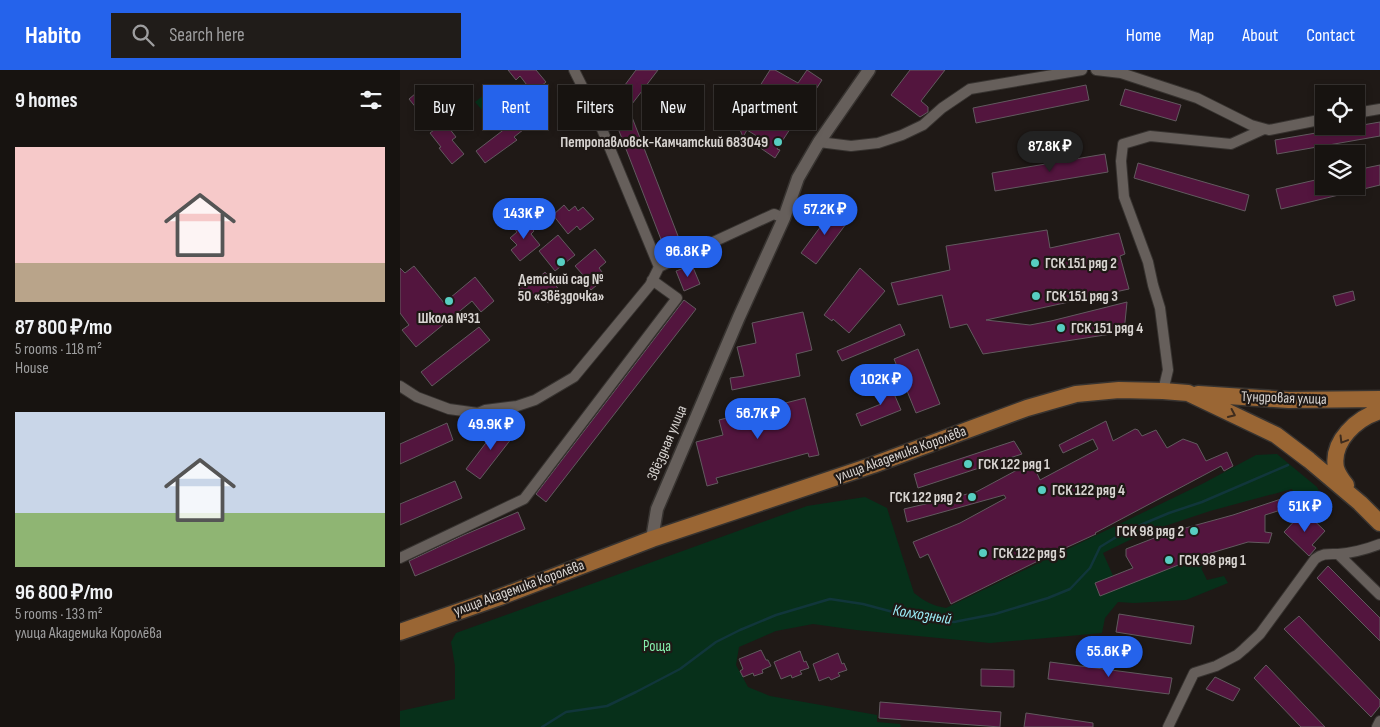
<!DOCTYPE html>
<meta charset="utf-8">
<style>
body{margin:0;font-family:"Sofia Sans Condensed",sans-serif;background:#201c19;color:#f1f3f6;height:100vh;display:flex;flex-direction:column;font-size:19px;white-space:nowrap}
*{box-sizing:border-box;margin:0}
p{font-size:16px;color:#9e9e9f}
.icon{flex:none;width:28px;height:28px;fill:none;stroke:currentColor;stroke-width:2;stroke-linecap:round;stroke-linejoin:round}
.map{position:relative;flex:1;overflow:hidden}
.sheet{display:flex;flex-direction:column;background:#171310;width:400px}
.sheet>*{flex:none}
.hud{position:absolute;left:15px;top:15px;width:475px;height:45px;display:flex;gap:10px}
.buttons{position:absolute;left:915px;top:15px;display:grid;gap:10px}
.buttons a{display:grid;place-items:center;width:50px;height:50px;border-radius:0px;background:#171310;box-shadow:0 2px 8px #0003,0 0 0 1px #363230;font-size:25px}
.price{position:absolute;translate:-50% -42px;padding:0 11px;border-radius:18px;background:#2563eb;color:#fff;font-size:16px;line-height:32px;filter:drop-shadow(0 1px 2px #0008)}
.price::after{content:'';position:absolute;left:50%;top:30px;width:15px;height:11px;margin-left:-8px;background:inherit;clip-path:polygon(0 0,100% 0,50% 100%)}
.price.on{background:#222;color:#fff}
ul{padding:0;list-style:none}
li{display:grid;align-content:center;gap:10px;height:265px;padding:0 15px}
li span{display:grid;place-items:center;height:155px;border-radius:0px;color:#555}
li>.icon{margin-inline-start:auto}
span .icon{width:90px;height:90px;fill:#fffc;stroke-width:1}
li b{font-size:21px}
h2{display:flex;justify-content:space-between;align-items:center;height:60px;padding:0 15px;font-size:21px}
.pill{padding:0 18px;border-radius:0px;background:#171310;box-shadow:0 2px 8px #0003,0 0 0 1px #363230;font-size:18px;line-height:45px}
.pill.on{background:#2563eb;color:#fff}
header{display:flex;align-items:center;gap:30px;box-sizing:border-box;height:70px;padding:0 25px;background:#2563eb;color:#fff}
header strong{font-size:24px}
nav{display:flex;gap:28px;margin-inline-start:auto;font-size:18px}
.search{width:350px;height:45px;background:#201c19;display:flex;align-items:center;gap:12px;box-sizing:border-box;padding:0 18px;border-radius:0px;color:#9e9e9f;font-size:19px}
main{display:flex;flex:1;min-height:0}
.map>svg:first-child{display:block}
.green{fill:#07301a}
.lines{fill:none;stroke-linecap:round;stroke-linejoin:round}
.stream{stroke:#11363b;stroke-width:2.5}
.building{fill:#53153e;stroke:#625a5f;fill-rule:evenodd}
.minor-casing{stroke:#373330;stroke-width:12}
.tertiary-casing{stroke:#373330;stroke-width:15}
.primary-casing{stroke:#373330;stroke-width:19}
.minor{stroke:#665f5b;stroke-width:10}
.tertiary{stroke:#665f5b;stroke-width:12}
.primary{stroke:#9a6634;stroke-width:16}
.oneway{stroke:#3e2c1e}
.poi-dot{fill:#57cec1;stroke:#1f1916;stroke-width:2}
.labels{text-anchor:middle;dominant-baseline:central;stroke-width:4.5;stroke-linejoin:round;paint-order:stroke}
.poi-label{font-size:15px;font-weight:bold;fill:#d8d4d1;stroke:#1f1916;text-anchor:start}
.street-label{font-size:15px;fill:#d8d4d1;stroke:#1f1916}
.park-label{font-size:15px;fill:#86efad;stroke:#1f1916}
.water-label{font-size:16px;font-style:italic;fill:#9ceef9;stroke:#1f1916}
</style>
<header>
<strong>Habito</strong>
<div class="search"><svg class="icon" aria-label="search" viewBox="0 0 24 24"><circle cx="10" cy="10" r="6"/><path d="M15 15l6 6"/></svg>Search here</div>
<nav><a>Home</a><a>Map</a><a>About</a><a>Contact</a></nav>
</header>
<main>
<section class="sheet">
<h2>9 homes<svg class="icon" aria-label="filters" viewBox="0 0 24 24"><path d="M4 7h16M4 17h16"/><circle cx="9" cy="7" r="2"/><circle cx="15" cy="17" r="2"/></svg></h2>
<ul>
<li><span style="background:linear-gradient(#f6c9c9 75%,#b9a48a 0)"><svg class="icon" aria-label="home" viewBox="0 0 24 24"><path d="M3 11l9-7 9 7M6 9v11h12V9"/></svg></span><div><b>87 800 ₽/mo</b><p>5 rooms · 118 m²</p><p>House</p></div></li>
<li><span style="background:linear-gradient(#c9d6e8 65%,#8fb573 0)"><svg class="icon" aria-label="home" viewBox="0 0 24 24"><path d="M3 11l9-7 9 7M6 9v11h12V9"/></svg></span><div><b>96 800 ₽/mo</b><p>5 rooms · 133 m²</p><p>улица Академика Королёва</p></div></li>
</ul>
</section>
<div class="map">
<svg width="980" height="657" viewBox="0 0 980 657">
<rect width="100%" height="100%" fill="#1f1916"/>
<path class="green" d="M91 19 104 33 88 47 75 32Z
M877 384 917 417 919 421 897 430 892 419 810 441 744 463 703 483 718 517 790 489 809 485 812 491 801 498 807 510 824 506 828 513 786 530 734 533 718 532 705 548 702 563 590 573 456 560 413 554 376 561 339 577 336 595 348 617 370 626 477 645V652L500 654 501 657H0V641L55 629V596L51 572 56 563 407 436 465 427 487 438 514 523C524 531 533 536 546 538L804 413 856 385Z"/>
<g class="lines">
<path class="stream" d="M142 657 166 642 207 636 236 622 280 599 316 572 340 560 376 545 430 529 463 534 508 546 554 552 595 544 648 528 670 519 690 498 700 477 726 461 769 443 802 432 888 395"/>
</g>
<path class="building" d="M108 0H136L146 12 133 23 120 6 116 10Z
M236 0H258L232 34 219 23Z
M370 0H375L398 13 407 0 422 10 377 79 380 80 375 88 359 77 363 70 347 60 343 67 337 52ZM376 26 389 35 380 48 367 40Z
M510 0H545L521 31 528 37V42L520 47 491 25Z
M686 15 689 30 576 53 573 38Z
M22 18 48 51 45 53 56 67 52 70 64 84 52 94 39 78 41 77 30 63 34 60 9 29Z
M725 19 781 35 776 51 720 35Z
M134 29 142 41 126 53 128 56 114 67 117 70 85 93 76 81 106 58 104 55 119 44 117 42Z
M230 42 278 166 262 172 214 48Z
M980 52V66L877 84 875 70Z
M705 84 708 102 595 121 592 103Z
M738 93 849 125 845 141 734 108Z
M980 95V115L881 139 876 119 924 108V116H956V100Z
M164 135 169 141 175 136 178 141 183 137 194 149 180 160 177 156 168 164 153 145Z
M437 138 440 140 441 145 449 150 416 194 401 183 424 152 431 147 432 141 434 139Z
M124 149 134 161 131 164 140 175 120 191 111 180 117 175 110 168 117 162 113 157Z
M647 160 650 178 719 163 725 184 720 186 729 219 586 250 630 255 651 251 727 232 724 262 583 284 567 254 550 258 542 225 498 235 491 213 550 200 546 176Z
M158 165 175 185 155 201 139 181Z
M195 179 206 192 199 198 202 202 199 205 203 210 191 220 180 207 183 205 175 196Z
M292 195 300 214 284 221 276 201Z
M14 196 44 233 75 207 94 231 81 242 72 231 16 277 2 260 9 255 0 243V198L5 203Z
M460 198 485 221 449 263 433 249 432 251 424 245Z
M145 202 161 222 148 233 142 226 138 229 135 225 129 230 119 218 132 207 135 211Z
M953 221 955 230 936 236 933 226Z
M284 230 296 239 146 432 136 424Z
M403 242 412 280 396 284 400 306 332 320 330 308 344 306 337 277 356 273 352 253Z
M500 254 505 265 442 291 437 281Z
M79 257 90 270 32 316 21 302Z
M518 279 540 334 516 343 494 289Z
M489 312 501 340 461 356 456 344 481 334 474 318Z
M405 328 419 385 409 387 408 383 316 408 318 413 307 416 296 372 323 365 319 350Z
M706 351 713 371 735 359 738 360 742 366 756 360 767 378 783 369 797 374 806 391 827 382 833 396 824 401 821 396 695 463 696 464 650 485 551 534 528 484 520 488 513 472 560 453 606 428 604 425 507 452 504 439 576 422 632 392 640 410 698 379 693 369 663 383 659 375Z
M47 353 53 370 0 394V374Z
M101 353 115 364 80 409 66 399Z
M614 371 622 384 518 418 514 404Z
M55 411 62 428 0 455V434Z
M881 429 884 439 865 445V462L872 463 869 473 848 472 801 486 700 526 695 513 733 498 726 486V479L767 463 833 445Z
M904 441 925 461 912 475 916 478 909 486 884 462Z
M118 442 125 459 15 506 9 491 64 465Z
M928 496 980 548V571L917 508Z
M719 544 794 556 791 574 716 562Z
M899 546 980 630V636L971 647 884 559Z
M361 580 366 590H368L371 596 362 600 363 603 354 606 353 603 343 607 340 601 343 599 339 589Z
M400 581 404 592 406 591 409 598 400 601 402 604 392 608 391 605 381 609 374 592Z
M438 583 442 594 444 593 447 600 438 603 440 606 431 610 429 607 419 611 413 594Z
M650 592 772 608 769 624 648 609Z
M866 595 925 657H901L854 608Z
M581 599 614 600V617L581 616Z
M815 607 840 619 833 631 806 619Z
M480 632 601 642 600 657 479 648Z
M626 643 693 653V657H624Z"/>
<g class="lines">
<g class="minor-casing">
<path id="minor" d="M174 0 194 40 259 197
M696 0 721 3 797 28 851 55 869 60 924 49
M956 43 980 39
M419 72 451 76 478 73 502 65 523 55 542 38 570 19 682 0
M0 316 17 327 49 339 78 343 85 340 117 336 135 330 174 307 250 215 259 197 374 144 384 148
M763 321 768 300 760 238 753 215 748 192 724 127 721 91 723 74 750 66 831 74 864 59
M938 484 980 525
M0 488 124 429 277 228 252 210
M768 657 794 603 816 596 837 585 844 579 860 564 915 489C923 483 928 484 938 484 951 483 967 479 980 474
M977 657 980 651"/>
</g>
<g class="tertiary-casing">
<path id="tertiary" d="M252 469 257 439 339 247 384 148 398 108 419 72 469 0"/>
</g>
<g class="primary-casing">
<path id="primary" d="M798 324 889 330 980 329
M946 415C942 410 938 405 936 398 931 371 957 348 980 341
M0 562 100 527 252 469 473 395 627 338 676 324 719 320 763 321 788 323 876 365 909 390 960 433 980 453"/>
</g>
<use href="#minor" class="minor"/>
<use href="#tertiary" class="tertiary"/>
<use href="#primary" class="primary"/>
</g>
<defs><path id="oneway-chevron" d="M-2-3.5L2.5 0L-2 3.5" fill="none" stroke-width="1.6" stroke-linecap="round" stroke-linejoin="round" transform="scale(1.25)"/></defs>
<g class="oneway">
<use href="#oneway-chevron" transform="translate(832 344) rotate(25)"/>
<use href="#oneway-chevron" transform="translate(943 370) rotate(121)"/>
</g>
<g class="poi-dot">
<circle cx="378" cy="72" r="5"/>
<circle cx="161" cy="192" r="5"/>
<circle cx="635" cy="193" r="5"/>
<circle cx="636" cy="226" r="5"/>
<circle cx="49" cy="231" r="5"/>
<circle cx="661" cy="258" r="5"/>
<circle cx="568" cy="394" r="5"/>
<circle cx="642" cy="420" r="5"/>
<circle cx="572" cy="427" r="5"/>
<circle cx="794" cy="461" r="5"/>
<circle cx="583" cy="483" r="5"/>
<circle cx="769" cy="490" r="5"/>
</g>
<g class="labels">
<g class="poi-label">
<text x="368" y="72" text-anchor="end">Петропавловск-Камчатский 683049</text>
<text x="645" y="193">ГСК 151 ряд 2</text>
<text x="161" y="209" text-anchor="middle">Детский сад №<tspan x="161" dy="17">50 «Звёздочка»</tspan></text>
<text x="646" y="226">ГСК 151 ряд 3</text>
<text x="49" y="248" text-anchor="middle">Школа №31</text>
<text x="671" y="258">ГСК 151 ряд 4</text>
<text x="578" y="394">ГСК 122 ряд 1</text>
<text x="652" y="420">ГСК 122 ряд 4</text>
<text x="562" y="427" text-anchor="end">ГСК 122 ряд 2</text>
<text x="784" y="461" text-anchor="end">ГСК 98 ряд 2</text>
<text x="593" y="483">ГСК 122 ряд 5</text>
<text x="779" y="490">ГСК 98 ряд 1</text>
</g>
<g class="street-label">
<text transform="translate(884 328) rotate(2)">Тундровая улица</text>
<text transform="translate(267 373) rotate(-67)">Звёздная улица</text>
<text transform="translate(501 384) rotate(-20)">улица Академика Королёва</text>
<text transform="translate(119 518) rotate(-20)">улица Академика Королёва</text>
</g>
<g class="park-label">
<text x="257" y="576">Роща</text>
</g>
<g class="water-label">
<text transform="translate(522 545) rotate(9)">Колхозный</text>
</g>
</g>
</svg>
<div class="buttons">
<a><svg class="icon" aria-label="locate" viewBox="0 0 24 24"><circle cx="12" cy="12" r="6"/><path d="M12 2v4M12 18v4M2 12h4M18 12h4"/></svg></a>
<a><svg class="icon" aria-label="layers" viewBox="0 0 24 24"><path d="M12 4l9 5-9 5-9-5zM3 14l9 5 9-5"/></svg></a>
</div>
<b class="price on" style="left:650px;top:103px">87.8K ₽</b>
<b class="price" style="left:425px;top:166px">57.2K ₽</b>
<b class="price" style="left:124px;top:170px">143K ₽</b>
<b class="price" style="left:288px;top:208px">96.8K ₽</b>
<b class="price" style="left:481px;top:336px">102K ₽</b>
<b class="price" style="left:358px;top:370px">56.7K ₽</b>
<b class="price" style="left:91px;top:381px">49.9K ₽</b>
<b class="price" style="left:905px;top:463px">51K ₽</b>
<b class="price" style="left:709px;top:608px">55.6K ₽</b>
<div class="hud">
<a class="pill">Buy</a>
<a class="pill on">Rent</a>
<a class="pill">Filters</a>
<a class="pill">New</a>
<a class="pill">Apartment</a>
</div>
</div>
</main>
